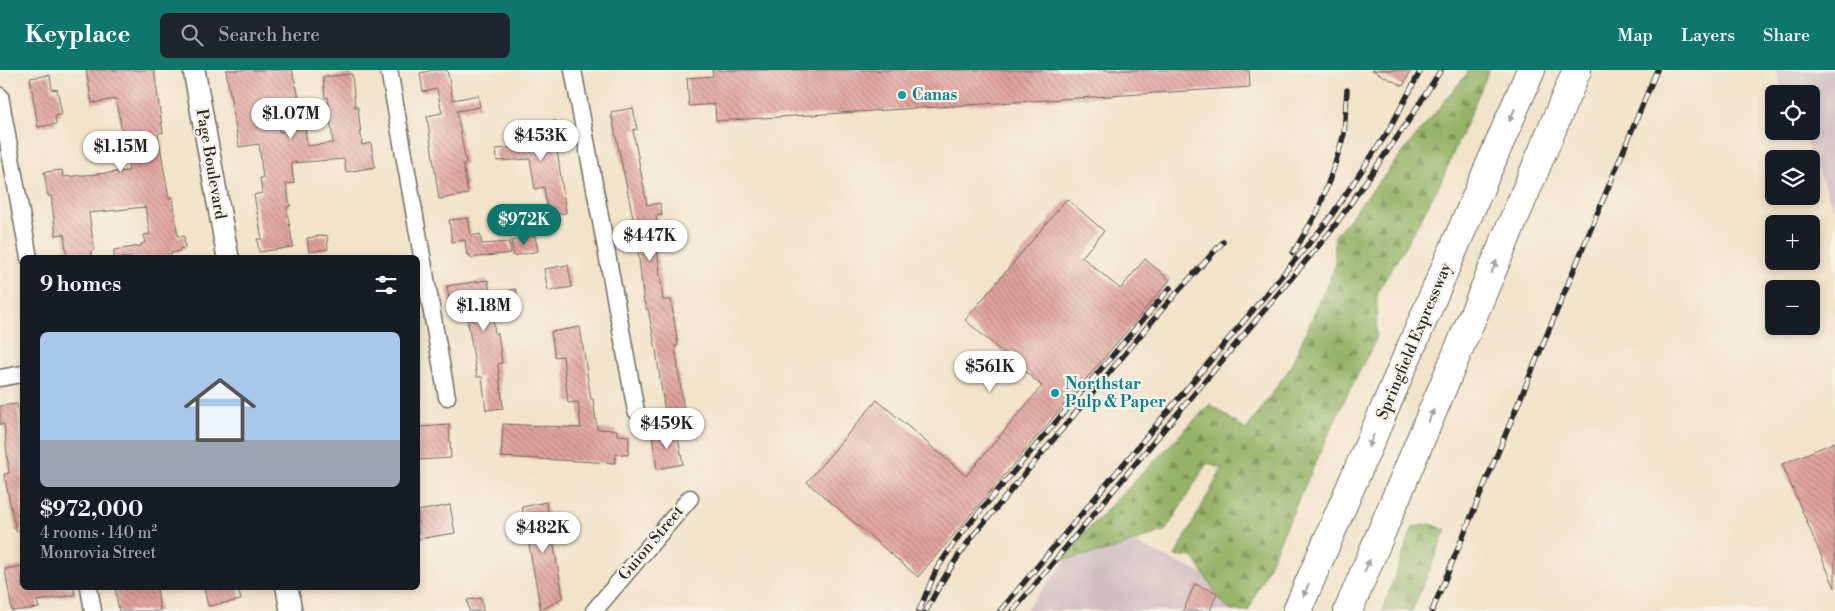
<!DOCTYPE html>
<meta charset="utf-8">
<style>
body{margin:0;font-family:"Libre Bodoni",serif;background:#20242c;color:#f1f3f6;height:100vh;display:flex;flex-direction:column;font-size:19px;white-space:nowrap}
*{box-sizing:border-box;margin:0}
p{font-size:16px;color:#9ea1a6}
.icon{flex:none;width:28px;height:28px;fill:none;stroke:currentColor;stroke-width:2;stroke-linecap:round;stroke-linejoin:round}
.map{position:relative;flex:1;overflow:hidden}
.side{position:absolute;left:20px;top:185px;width:400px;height:335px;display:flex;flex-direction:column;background:#171b24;border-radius:8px;box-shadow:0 2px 8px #0003}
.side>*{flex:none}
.buttons{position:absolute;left:1765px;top:15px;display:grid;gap:10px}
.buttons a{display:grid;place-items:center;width:55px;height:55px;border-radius:8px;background:#171b24;box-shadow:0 2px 8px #0003;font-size:25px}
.price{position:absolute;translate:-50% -42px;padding:0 11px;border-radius:18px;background:#fff;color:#222;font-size:16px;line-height:32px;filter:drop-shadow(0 1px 2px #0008)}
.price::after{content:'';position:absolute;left:50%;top:30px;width:15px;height:11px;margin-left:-8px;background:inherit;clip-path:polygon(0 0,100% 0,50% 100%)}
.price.active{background:#0f766e;color:#fff}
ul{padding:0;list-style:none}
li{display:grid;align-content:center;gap:10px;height:265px;padding:0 20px}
li span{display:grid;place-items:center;height:155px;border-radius:8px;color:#555}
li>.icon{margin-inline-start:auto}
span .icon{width:90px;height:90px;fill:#fffc;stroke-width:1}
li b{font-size:21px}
h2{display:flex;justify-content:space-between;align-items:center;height:60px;padding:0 20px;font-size:21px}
header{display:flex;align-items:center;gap:30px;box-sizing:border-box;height:70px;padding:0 25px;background:#0f766e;color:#fff}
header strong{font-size:24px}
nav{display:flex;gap:28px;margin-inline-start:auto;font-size:18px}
.search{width:350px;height:45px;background:#20242c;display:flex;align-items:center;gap:12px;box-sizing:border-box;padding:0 18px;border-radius:8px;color:#9ea1a6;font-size:19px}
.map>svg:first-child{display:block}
.industrial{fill:#d2bec2}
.forest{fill:url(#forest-firs);stroke:#607049}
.building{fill:url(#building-back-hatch)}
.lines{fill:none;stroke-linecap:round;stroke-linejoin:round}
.minor-casing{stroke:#716b62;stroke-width:19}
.tertiary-casing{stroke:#716b62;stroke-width:24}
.motorway-casing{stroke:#716b62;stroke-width:30}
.minor{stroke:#fff;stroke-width:16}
.tertiary{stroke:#fff;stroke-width:21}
.motorway{stroke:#fff;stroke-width:28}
.rail-casing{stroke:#2b2b2b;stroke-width:5.5}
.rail{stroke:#f7f3e8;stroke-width:4;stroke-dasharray:11;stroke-linecap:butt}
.oneway{fill:#a0a0a0}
.culture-dot{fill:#0f9aa8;stroke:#f7f3e8;stroke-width:2}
.labels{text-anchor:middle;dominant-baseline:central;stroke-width:4.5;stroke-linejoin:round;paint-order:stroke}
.culture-label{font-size:16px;font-weight:bold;fill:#0d838f;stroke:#f7f3e8;text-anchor:start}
.street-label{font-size:16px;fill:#2b2b2b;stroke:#f7f3e8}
</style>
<header>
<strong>Keyplace</strong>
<div class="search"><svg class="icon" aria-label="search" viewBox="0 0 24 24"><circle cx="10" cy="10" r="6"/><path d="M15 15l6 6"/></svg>Search here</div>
<nav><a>Map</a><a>Layers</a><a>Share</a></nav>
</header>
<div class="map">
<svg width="1835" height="541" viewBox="0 0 1835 541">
<defs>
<pattern id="forest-firs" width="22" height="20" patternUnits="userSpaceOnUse" patternTransform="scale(1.25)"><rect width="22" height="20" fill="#96b467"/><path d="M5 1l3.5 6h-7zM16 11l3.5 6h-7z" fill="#7b9355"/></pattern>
<pattern id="building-back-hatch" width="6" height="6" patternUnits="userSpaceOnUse" patternTransform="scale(1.25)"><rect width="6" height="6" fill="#e1a29b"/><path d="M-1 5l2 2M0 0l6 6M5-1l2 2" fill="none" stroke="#b7847f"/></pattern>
</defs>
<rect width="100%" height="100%" fill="#f7f3e8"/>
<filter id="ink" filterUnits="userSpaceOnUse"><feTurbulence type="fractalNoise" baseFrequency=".02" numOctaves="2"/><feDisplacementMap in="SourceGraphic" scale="10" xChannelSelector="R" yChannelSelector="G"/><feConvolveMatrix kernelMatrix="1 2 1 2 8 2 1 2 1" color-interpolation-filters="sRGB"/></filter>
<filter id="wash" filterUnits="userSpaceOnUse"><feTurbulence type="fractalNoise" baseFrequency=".0096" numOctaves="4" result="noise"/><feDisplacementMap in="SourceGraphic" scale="20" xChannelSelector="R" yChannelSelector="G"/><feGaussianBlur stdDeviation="1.12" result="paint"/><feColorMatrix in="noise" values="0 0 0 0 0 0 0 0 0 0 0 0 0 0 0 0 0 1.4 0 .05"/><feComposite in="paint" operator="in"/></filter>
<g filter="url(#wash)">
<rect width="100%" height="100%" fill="#f2e3c9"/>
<path class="industrial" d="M1775 0H1835V141L1801 61H1811V24H1785Z
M1096 455 1249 525 1242 541H1024Z"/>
<path class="forest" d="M1470 0H1489L1441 112 1399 187 1377 222 1376 269 1339 341 1248 541H1231L1221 531 1193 487 1175 486 1222 399 1207 393 1166 460 1111 480 1057 491 1210 334 1246 360 1290 298 1335 197V166Z
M1431 454 1446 460 1412 541H1382L1413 457Z"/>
<g id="blocks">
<path class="building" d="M86 0H154L163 63H158L164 100 169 128 172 127 178 167 184 166 185 178 179 179 180 181 171 183V186L158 188H114V180L141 176V174L145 173 144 165 150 164 145 137 89 143 94 180 91 181 92 188H67L64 164 56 165 51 126H48L44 102 62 100 63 107 129 101 116 29 92 33Z
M226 0H292L299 28 275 33 279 62 305 58 307 76 333 73 328 27 325 28 323 7 352 4 355 37H358L362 75 371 73 375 97 346 102 344 89 291 93 294 113 286 114 290 136 287 137V140L293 177 259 182 257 169H262L254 125 262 123 260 108H263L259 74 239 77Z
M434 0H447L453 30 478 25 480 37 457 41 466 94H463L468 124 439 129 427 46 442 43 437 19 423 22 420 3Z
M712 0H1249L1250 17 716 51 715 34 689 36 687 8 713 6Z
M1372 0H1411L1403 16Z
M50 5 52 20 57 19 62 44 55 46 56 54 38 57 30 8Z
M633 38 637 59 633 60 647 135 660 133 662 145 656 146 660 169H656L663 230H671L678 276H675L684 341 665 343 656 280 648 239H646V233H644L636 162 611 42Z
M556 51 559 73H556L566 143 548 145 544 117 535 119 530 89 497 91 496 79 519 77 517 67 526 66 525 62 530 61 529 55Z
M1067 129 1104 161 1082 187 1120 219 1145 189 1170 210 918 507 807 412 877 330 966 406 1042 316 965 250Z
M468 148 471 166 480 164 482 174 509 172 511 183 470 188V185H467L465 170 452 172 449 150Z
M327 165 328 179 309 182 307 168Z
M535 166 538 181 514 186 511 171Z
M568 195 572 217 548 221 544 199Z
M488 210 490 224 516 219 519 236 492 240 495 264 498 263 502 293 498 294 503 338 486 340 482 307H477L465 234 450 236 447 216Z
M580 257 591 329H593L597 359 617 360V365L629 366 628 385 616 384 615 393 501 387 503 354 581 358 578 332 568 333 563 286 555 287 551 262Z
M17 334 22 371V461H16L4 404 9 403 4 354 0 355V336Z
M449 355 451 388 418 390V357Z
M677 362 683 394 657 399 652 366Z
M1835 372V518L1782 394Z
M546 432 563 527 541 541 522 437Z
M450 435 455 463 418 469V441Z
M22 496V518H74L75 525 37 531 39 538 12 541 5 499Z
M1195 514 1217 523 1210 541H1183Z
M115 518H157L160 541H119Z
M204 518H238L241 530 208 536Z
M481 528 483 541H469L467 530Z"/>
</g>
</g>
<g filter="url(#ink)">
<use href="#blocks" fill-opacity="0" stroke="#716b62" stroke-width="1"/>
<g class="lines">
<g class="minor-casing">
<path id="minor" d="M389 0 447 327
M573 0 636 341
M0 26 29 188
M0 308 22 304
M89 518 93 541
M594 541 690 428"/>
</g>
<g class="tertiary-casing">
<path id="tertiary" d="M194 0 228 188
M287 518 291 541"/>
</g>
<g class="motorway-casing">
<path id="motorway" d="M1297 541 1531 0
M1348 541 1577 0"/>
</g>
<use href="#minor" class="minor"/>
<use href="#tertiary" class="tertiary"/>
<use href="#motorway" class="motorway"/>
<g class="rail-casing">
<path id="rail" d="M1293 183 1318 141 1334 97 1344 64 1347 20
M1168 355 1331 161 1405 56 1441 0
M919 541 936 500 959 466 1170 218
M926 541C939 515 954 491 972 467L1164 237 1223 172
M1000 541 1327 152 1389 60 1421 0
M1013 541 1171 351
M1432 541 1657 0"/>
</g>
<use href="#rail" class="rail"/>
</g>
<defs><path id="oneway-solid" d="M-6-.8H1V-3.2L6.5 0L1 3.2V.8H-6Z" transform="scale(1.25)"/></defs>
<g class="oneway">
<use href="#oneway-solid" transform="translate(1512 45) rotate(113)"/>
<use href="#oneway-solid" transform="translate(1494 197) rotate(-67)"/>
<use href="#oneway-solid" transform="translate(1431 346) rotate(-67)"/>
<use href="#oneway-solid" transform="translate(1371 371) rotate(114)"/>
<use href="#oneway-solid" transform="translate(1367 496) rotate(-67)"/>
<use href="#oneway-solid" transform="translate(1306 520) rotate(113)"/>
</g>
</g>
<g class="culture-dot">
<circle cx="902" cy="25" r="5"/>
<circle cx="1055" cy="323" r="5"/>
</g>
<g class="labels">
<g class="culture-label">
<text x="912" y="25">Canas</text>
<text x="1065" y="314">Northstar<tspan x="1065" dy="18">Pulp &amp; Paper</tspan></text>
</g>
<g class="street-label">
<text transform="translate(211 94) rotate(80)">Page Boulevard</text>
<text transform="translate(1414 271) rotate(-67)">Springfield Expressway</text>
<text transform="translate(651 473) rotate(-50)">Guion Street</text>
</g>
</g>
</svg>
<div class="buttons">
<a><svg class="icon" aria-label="locate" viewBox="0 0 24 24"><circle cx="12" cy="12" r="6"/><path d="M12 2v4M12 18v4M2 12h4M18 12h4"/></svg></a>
<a><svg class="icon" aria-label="layers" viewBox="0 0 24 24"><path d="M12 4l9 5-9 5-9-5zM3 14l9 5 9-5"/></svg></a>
<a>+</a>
<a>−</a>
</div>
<b class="price" style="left:291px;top:70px">$1.07M</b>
<b class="price" style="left:541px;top:92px">$453K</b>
<b class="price" style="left:121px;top:103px">$1.15M</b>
<b class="price active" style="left:524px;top:176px">$972K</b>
<b class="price" style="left:650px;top:192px">$447K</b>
<b class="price" style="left:484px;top:262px">$1.18M</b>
<b class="price" style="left:990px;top:323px">$561K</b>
<b class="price" style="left:667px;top:380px">$459K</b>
<b class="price" style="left:543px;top:484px">$482K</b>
<section class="side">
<h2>9 homes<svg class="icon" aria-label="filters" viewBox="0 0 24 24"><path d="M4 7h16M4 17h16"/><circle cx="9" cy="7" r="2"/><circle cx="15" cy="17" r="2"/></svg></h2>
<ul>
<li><span style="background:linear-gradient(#a9c7e8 70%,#9aa5b1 0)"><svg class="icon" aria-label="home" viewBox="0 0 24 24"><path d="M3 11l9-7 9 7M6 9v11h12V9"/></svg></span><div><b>$972,000</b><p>4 rooms · 140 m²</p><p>Monrovia Street</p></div></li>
</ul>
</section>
</div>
